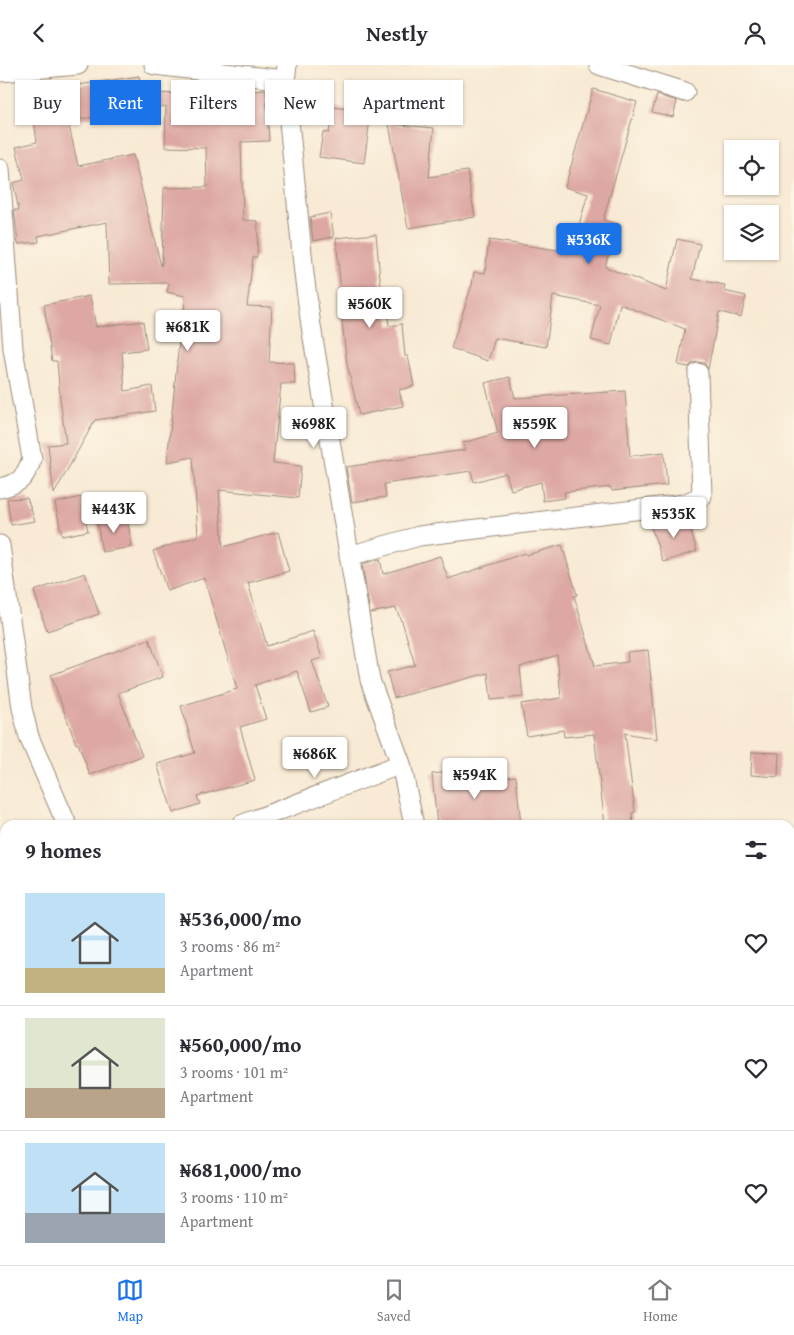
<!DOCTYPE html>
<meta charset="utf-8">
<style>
body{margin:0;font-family:"Gentium Book Plus",serif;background:#f2f2f3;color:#2b2b33;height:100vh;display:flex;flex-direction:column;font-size:19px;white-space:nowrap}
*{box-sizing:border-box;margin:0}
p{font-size:16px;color:#7c7c81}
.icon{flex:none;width:28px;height:28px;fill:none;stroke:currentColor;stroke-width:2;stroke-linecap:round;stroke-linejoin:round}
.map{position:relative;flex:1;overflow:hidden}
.side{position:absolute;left:0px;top:755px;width:795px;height:445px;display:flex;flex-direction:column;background:#fff;border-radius:15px 15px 0 0;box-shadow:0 1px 4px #0004}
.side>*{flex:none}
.top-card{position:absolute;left:15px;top:15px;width:500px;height:45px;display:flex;gap:10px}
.tools{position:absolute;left:724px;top:75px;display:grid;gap:10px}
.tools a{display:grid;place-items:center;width:55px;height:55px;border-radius:0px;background:#fff;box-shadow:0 1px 4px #0004;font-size:25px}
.price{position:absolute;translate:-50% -42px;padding:0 11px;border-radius:5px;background:#fff;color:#222;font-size:16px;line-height:32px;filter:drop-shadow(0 1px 2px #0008)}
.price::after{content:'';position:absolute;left:50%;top:30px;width:15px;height:11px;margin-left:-8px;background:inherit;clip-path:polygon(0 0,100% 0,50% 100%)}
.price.active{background:#1a73e8;color:#fff}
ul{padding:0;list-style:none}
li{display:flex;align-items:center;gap:15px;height:125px;padding:0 25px}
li+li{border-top:1px solid #e1e1e2}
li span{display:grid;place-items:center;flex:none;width:140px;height:100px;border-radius:0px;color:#555}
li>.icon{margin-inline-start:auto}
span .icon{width:60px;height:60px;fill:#fffc;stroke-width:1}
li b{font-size:21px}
h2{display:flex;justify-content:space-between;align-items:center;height:60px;padding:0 25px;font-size:21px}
.pill{padding:0 18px;border-radius:0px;background:#fff;box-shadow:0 1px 4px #0004;font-size:18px;line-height:45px}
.pill.active{background:#1a73e8;color:#fff}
header{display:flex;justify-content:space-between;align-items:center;height:65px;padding:0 25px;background:#fff;font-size:22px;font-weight:700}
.dock{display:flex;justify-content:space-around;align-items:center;height:70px;border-top:1px solid #e1e1e2;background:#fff;font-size:14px;color:#7c7c81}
.dock a{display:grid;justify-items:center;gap:2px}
.dock .active{color:#1a73e8}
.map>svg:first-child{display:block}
.building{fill:#dda7a3;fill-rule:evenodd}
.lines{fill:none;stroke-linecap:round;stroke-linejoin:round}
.street-casing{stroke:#9a8a79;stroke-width:21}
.street{stroke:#fff;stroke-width:19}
</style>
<header><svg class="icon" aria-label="back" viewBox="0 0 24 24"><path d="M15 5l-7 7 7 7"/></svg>Nestly<svg class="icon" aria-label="person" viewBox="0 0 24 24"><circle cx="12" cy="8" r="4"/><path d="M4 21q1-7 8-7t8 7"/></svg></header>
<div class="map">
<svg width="794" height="1200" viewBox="0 0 794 1200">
<rect width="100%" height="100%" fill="#fcf5e5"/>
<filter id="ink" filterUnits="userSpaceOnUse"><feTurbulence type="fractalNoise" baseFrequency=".02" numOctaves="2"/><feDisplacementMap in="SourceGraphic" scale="10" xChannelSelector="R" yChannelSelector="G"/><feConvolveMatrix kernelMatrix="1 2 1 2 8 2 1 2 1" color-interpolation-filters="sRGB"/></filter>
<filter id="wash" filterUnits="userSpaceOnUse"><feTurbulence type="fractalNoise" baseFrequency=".0096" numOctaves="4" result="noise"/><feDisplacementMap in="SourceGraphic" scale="20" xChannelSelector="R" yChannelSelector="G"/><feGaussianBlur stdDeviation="1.12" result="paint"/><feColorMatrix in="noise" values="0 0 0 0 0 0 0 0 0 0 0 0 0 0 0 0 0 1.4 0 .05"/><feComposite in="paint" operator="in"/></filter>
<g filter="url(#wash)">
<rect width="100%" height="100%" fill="#f8ead4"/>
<g id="blocks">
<path class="building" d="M139 11 142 28 200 29 266 25 269 76 241 77 243 155 258 156 257 192H253L247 241 272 242 269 297 294 298 295 319H281L273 398 301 401 298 433 219 425 223 482 278 467 289 506 248 518 267 581 313 566 322 593 312 596 328 642 311 647 297 606 255 620 266 654 240 662 255 715 197 731 200 739 173 748 157 699 195 688 181 641 237 624 204 513 167 526 153 486 198 471 193 392 167 397 179 278H183L185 231 167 227 169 218 109 219 107 157 38 171 39 177 18 179 14 145H19L13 118 24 115 16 82 37 77 30 27ZM166 41 165 82 206 83 207 122 164 123 162 200 161 201 133 90 78 101 68 56Z
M593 24 637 37 603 155 617 159 605 202 666 226 677 174 700 179 692 214 725 220 724 226 746 231 741 252 719 247 708 304 704 298 698 297 693 298 689 302 678 300 685 264 620 239 611 280 591 275 600 240 553 231 546 282 495 273 488 296 451 283 472 220 474 207 485 208 489 175 571 187 588 129 565 122Z
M657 30 677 36 673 52 652 47Z
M333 42 371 47 364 98 319 92 323 67 329 68Z
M389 59 434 63 429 112 467 106 475 152 408 163Z
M330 148 334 172 313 176 310 152Z
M376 169 382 235H386L389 261 402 259 405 291H408L414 321 399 325 403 341 359 350 347 299 340 240H342L336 173Z
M90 231 96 262 143 256 147 284 122 287 125 326 152 321 155 346 95 355 54 429 48 380 66 378 60 333 57 296H52L44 240Z
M510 312 515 333 625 326 630 391 664 387 667 420 612 426 611 422 564 427 565 433 543 436 541 417 511 425 506 408 474 417 471 406 384 419 386 432 352 437 346 402 465 385 463 378 498 368 485 318Z
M81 432 88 466 62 471 55 438Z
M27 433 35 456 11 460 7 434Z
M686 451 697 486 663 497 651 462Z
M127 452 132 482 102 487 97 456Z
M562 480 577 530 574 531 595 601 628 597 627 587 648 585 657 674 625 668 635 747 632 748 633 760H605L594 669 564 672 563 665 527 671 521 639 561 633 557 590 520 602 523 632 491 635 488 608 394 633 387 607 415 600 402 556H401L396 543 370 548 362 499 380 494 383 509 440 491 448 514 525 488 526 490Z
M85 508 99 549 47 566 34 526Z
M149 574 163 612 118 628 142 691 90 710 78 678 76 679 51 610Z
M752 687 779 688 778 712 751 710Z
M472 704 474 716 516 711 521 760H437L432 709Z"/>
</g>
</g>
<g filter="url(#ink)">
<use href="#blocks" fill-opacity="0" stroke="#9a8a79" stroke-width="1"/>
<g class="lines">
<g class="street-casing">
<path id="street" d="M154 0 285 15
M287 0 285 15 304 209 311 261 370 615 401 699 414 760
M599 0 685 27
M0 7 78 0
M0 104 13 284 32 394C24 414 21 418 0 423
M0 480 22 643 29 672 67 760
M349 491 419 471 684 439 702 431 698 308
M241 760 401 699
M210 1195 211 1200
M41 1200 54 1195
M470 1200 472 1195"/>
</g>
<use href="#street" class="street"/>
</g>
</g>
</svg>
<div class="tools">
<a><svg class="icon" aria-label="locate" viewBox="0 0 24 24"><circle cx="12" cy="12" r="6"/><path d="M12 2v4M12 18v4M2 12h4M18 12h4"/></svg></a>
<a><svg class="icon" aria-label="layers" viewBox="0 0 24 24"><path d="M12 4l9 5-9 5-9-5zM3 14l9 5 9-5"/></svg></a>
</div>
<b class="price active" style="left:589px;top:200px">₦536K</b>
<b class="price" style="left:370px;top:264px">₦560K</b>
<b class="price" style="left:188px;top:287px">₦681K</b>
<b class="price" style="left:314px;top:384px">₦698K</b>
<b class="price" style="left:535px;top:384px">₦559K</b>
<b class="price" style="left:114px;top:469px">₦443K</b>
<b class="price" style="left:674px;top:474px">₦535K</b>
<b class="price" style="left:315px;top:714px">₦686K</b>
<b class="price" style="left:475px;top:735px">₦594K</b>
<div class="top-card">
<a class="pill">Buy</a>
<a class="pill active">Rent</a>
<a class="pill">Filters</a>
<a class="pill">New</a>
<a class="pill">Apartment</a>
</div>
<section class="side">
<h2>9 homes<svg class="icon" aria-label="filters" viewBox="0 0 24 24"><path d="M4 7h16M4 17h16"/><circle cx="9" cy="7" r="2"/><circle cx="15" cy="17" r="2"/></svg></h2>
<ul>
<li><span style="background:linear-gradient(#bfe0f5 75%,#c2b280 0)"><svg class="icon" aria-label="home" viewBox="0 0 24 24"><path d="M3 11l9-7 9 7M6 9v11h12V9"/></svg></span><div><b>₦536,000/mo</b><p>3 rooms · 86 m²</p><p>Apartment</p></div><svg class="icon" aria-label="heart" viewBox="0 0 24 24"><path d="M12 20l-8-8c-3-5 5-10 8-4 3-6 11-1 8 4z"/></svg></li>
<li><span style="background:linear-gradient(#dfe7d0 70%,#b9a48a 0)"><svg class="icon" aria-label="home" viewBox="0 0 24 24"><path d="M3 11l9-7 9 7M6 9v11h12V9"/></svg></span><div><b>₦560,000/mo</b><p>3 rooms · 101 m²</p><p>Apartment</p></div><svg class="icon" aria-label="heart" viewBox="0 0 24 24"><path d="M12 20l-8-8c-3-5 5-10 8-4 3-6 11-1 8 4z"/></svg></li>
<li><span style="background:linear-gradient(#bfe0f5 70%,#9aa5b1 0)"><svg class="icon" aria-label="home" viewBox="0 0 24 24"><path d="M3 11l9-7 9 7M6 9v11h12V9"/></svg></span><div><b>₦681,000/mo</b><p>3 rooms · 110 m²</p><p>Apartment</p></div><svg class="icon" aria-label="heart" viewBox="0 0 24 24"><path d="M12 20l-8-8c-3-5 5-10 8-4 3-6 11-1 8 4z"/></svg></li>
</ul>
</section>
</div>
<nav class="dock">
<a class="active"><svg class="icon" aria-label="map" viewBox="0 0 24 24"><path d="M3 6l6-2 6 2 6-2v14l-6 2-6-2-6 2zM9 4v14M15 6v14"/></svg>Map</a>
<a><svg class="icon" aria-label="saved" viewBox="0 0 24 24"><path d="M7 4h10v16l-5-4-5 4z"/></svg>Saved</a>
<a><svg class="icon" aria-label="home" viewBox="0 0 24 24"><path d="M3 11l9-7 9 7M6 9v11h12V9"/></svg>Home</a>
</nav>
